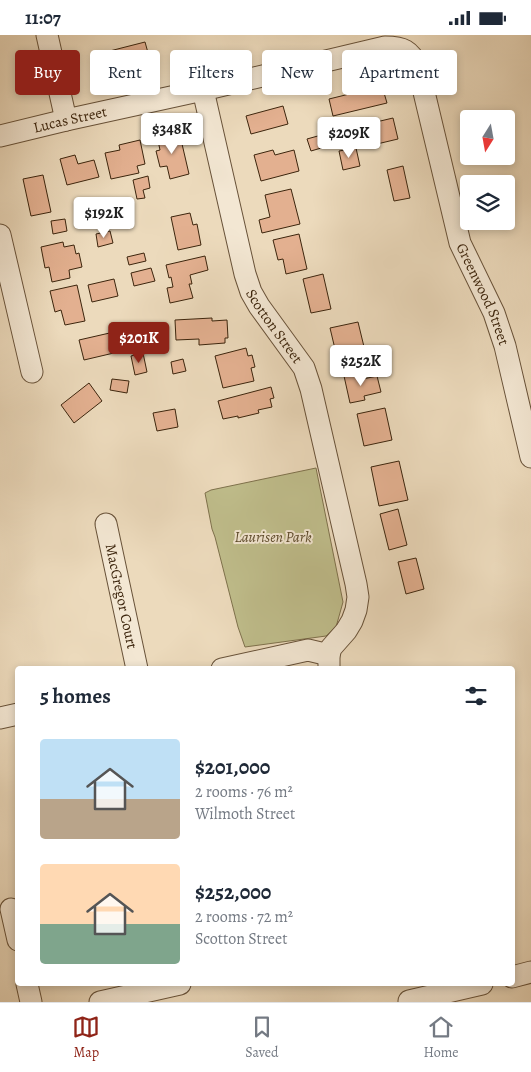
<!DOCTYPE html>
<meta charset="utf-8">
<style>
body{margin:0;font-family:Alegreya,serif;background:#f2f2f3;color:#1f2937;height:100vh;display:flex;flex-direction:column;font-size:19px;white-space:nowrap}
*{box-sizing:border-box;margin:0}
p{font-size:16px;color:#747a83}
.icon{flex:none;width:28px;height:28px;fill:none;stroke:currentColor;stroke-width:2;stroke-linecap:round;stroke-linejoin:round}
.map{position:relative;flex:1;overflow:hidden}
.side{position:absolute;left:15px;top:631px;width:500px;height:320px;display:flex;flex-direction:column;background:#fff;border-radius:5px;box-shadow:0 2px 8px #0003}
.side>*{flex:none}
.banner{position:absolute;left:15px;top:15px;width:501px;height:45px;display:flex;gap:10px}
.needle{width:32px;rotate:191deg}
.buttons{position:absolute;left:460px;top:75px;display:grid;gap:10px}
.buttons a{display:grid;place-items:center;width:55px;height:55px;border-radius:5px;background:#fff;box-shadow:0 2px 8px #0003;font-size:25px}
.price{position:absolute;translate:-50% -42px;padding:0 11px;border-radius:5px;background:#fff;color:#222;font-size:16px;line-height:32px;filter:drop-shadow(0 1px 2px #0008)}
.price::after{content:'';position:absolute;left:50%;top:30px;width:15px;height:11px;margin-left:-8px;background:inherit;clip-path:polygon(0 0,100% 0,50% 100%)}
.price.on{background:#8f2418;color:#fff}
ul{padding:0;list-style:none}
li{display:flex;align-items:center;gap:15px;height:125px;padding:0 25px}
li span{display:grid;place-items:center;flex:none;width:140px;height:100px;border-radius:5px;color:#555}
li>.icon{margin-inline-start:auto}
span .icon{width:60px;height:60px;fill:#fffc;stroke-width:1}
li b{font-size:21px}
h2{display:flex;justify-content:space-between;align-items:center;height:60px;padding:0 25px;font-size:21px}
.chip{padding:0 18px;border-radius:5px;background:#fff;box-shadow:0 2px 8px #0003;font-size:18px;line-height:45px}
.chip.on{background:#8f2418;color:#fff}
.status{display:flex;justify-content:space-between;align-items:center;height:35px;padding:0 25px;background:#fff;direction:ltr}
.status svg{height:14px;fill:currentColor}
.dock{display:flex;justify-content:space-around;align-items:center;height:70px;border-top:1px solid #e0e1e3;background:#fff;font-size:14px;color:#747a83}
.dock a{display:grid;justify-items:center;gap:2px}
.dock .on{color:#8f2418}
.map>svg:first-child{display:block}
.green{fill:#bfbd8b;stroke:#7e714c}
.building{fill:#e3b090;stroke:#3c250d}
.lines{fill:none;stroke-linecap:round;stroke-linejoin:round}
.minor-casing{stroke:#685239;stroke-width:23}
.minor{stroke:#f3e7d3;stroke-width:21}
.labels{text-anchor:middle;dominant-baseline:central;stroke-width:4;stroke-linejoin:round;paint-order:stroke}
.street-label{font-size:15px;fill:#3c250d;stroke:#f3e7d3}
.park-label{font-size:15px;font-style:italic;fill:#5d4b2c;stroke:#f3e7d3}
</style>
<div class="status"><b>11:07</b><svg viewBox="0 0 49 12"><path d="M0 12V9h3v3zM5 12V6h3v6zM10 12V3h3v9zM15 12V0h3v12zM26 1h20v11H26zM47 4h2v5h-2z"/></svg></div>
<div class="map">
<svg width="531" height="967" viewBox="0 0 531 967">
<rect width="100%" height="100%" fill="#ecdabc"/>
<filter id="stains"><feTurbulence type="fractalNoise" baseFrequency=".004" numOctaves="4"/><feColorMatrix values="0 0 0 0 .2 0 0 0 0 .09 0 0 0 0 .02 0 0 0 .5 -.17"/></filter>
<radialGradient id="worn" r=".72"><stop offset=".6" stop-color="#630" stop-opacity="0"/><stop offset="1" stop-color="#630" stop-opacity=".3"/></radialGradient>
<path class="green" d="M316 433 343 567 336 592 326 601 245 612 238 592 215 502 212 494 205 458 211 455Z"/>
<path class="building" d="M145 7 152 32 101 45 94 20Z
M382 51 387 68 333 81 329 64Z
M283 71 288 89 251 99 246 81Z
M393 83 398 104 360 113 355 92Z
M179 96 189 139 170 144 167 131 160 132 156 116 160 115 157 101Z
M325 99 328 111 311 116 307 104Z
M140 105 145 129 137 131 139 138 111 144 105 118 120 115 119 110Z
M356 113 360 131 343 135 339 116Z
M273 115 275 120 294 115 299 136 261 146 254 120Z
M75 120 78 129 94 125 99 142 67 150 60 124Z
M403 131 410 163 394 166 387 135Z
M43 140 51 177 31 181 23 144Z
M148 141 150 153 143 155 145 163 137 164 133 145Z
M291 154 300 189 262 198 259 185 270 182 265 160Z
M106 174 109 186 95 189 93 177Z
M190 178 193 190 197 189 201 210 178 215 171 182Z
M65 184 67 196 53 199 51 186Z
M110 196 113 208 98 212 96 199Z
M299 199 307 234 286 239 283 224 278 225 273 205Z
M63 207 64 212 74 210 76 219 79 218 82 232 69 235 70 243 52 247 49 232 45 233 41 212Z
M144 218 146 226 129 230 127 222Z
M205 221 208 235 190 240 192 249H189L193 263 170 268 167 253 173 252 171 242 169 243 166 230Z
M151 233 155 246 134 251 131 238Z
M323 239 331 274 311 278 303 244Z
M114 244 118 261 92 267 88 250Z
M77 250 85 286 65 290 61 275 55 277 50 256Z
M212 283V286L227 285 228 303H225V308L199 310V304L176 305 175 285Z
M358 287 366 320 342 325 340 313 335 314 330 293Z
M114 297 118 317 84 325 79 305Z
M246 313 248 321 252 320 255 332 251 333 254 346 223 353 215 321Z
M143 318 147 337 135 340 131 321Z
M183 324 186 336 173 339 171 327Z
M362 337 363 344 377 341 381 357 364 361 365 365 350 368 344 341Z
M112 344 129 346 127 358 110 355Z
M89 348 102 366 74 388 61 370Z
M271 352 274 363 270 364 272 372 258 375 259 378 238 383V381L223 384 218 366Z
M385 373 392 405 364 411 357 379Z
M175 374 178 392 157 396 153 378Z
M399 426 408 465 379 471 371 432Z
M398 474 407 510 389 515 380 479Z
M416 523 424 554 406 559 398 527Z"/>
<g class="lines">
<g class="minor-casing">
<g id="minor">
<path d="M47 0 66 85"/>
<path id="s1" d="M203 55 245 239 251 257 259 271 304 333 311 354 356 549 358 562 356 575 352 586 346 596 331 613 329 620V634"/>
<path id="s2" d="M0 101 66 85 203 55 385 12C403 12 410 15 418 32L460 208 494 278 505 311 531 422"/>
<path d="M0 200 32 337"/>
<path id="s3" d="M106 489 137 634"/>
<path d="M222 634 308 615 329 620"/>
<path d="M0 683 18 679"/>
<path d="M11 874 18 905"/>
<path d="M512 942 531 937"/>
<path d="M27 949 31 967"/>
<path d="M409 966 482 949"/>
<path d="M100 967 180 949"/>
</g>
</g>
<use href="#minor" class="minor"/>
</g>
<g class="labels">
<g class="street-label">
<text stroke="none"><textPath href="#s2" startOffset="72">Lucas Street</textPath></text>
<text stroke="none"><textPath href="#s2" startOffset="674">Greenwood Street</textPath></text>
<text stroke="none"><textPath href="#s1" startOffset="249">Scotton Street</textPath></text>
<text stroke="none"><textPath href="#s3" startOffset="74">MacGregor Court</textPath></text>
</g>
<g class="park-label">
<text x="273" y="502">Laurisen Park</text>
</g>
</g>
<rect width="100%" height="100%" filter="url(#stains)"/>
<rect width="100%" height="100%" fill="url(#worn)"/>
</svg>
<div class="buttons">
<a><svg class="needle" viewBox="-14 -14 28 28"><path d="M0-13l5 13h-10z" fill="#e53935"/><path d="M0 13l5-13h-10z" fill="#747a83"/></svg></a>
<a><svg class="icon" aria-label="layers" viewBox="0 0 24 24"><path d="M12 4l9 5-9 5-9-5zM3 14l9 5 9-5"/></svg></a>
</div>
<b class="price" style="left:172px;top:120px">$348K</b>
<b class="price" style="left:349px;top:124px">$209K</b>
<b class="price" style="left:104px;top:204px">$192K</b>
<b class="price on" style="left:139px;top:329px">$201K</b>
<b class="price" style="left:361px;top:352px">$252K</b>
<div class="banner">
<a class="chip on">Buy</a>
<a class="chip">Rent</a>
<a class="chip">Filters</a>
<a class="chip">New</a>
<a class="chip">Apartment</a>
</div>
<section class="side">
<h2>5 homes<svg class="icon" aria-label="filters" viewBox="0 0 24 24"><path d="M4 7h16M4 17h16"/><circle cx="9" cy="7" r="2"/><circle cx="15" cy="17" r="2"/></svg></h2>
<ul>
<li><span style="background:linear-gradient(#bfe0f5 60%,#b9a48a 0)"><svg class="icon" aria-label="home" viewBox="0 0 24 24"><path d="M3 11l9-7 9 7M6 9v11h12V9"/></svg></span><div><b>$201,000</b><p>2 rooms · 76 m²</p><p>Wilmoth Street</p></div></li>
<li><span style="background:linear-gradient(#ffd9b3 60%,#7fa58c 0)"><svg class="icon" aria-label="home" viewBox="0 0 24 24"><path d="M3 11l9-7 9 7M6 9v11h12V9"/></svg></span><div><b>$252,000</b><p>2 rooms · 72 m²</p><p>Scotton Street</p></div></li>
</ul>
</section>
</div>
<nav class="dock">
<a class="on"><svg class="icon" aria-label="map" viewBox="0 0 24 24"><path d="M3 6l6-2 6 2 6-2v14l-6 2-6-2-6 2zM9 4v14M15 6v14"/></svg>Map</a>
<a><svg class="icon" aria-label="saved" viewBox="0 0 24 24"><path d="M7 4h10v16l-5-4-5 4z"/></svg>Saved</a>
<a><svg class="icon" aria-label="home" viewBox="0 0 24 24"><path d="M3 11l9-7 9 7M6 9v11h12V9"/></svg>Home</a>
</nav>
